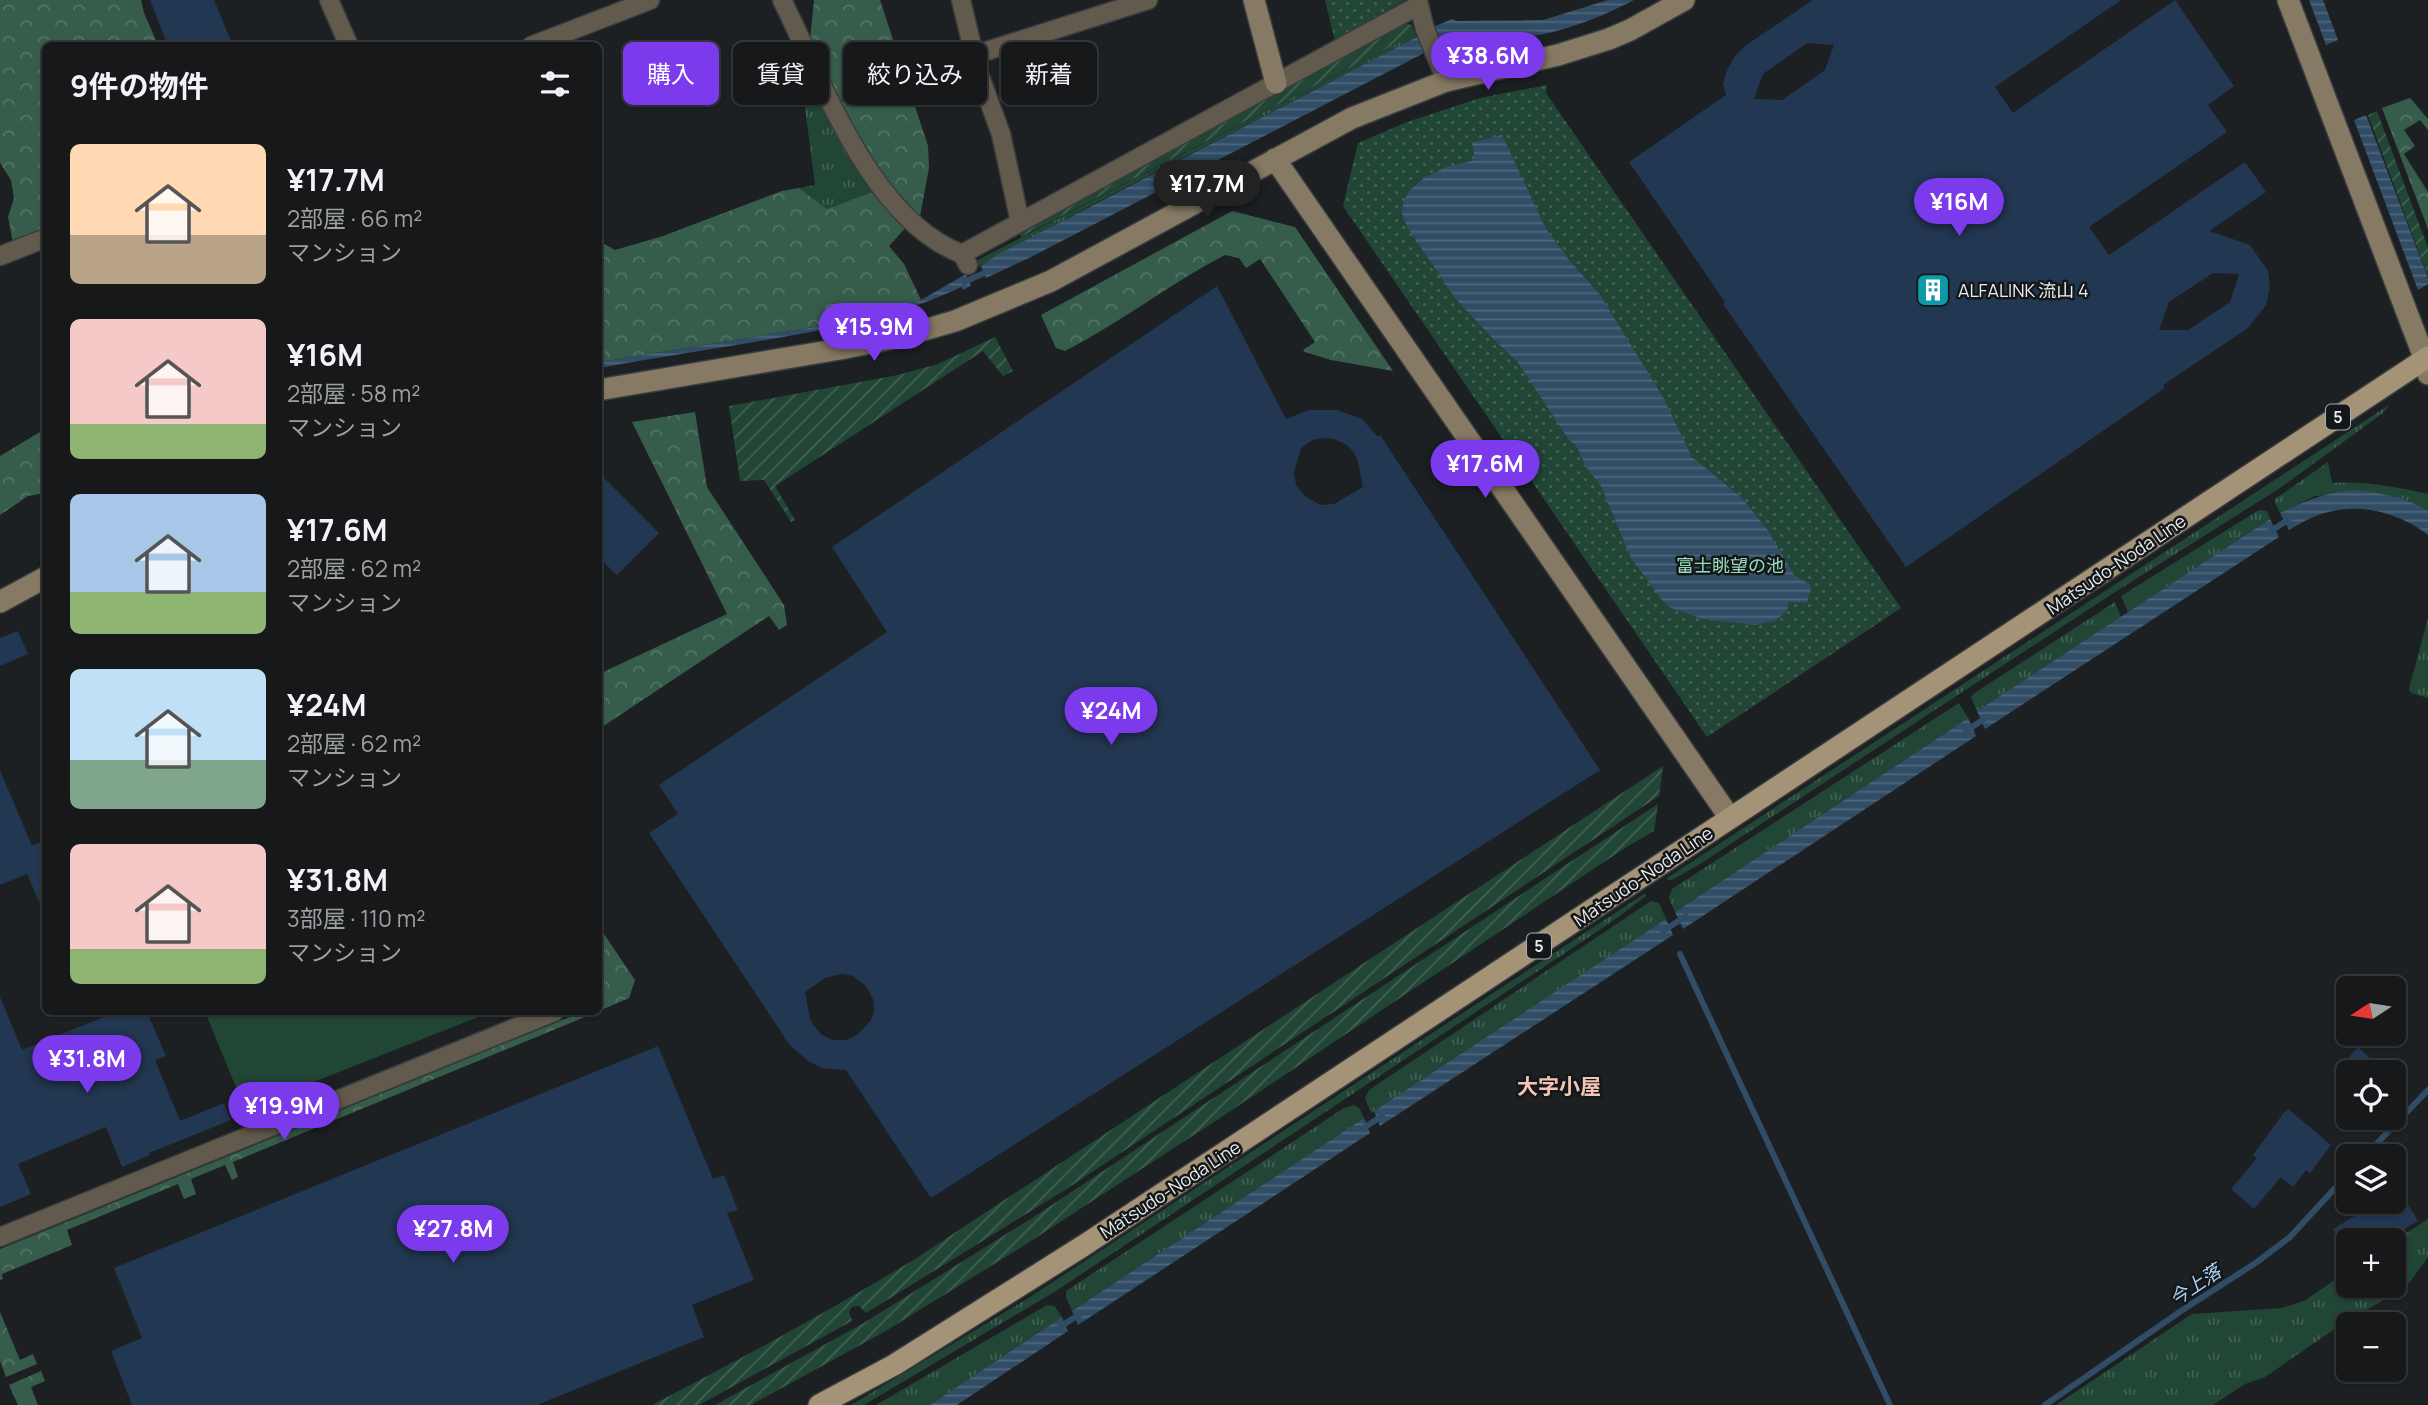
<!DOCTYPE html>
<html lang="ja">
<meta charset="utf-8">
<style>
body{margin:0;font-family:Manrope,"Noto Sans JP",sans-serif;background:#1f2123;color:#f1f3f6;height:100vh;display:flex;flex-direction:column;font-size:26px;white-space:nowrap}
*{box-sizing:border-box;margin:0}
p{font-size:23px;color:#9ea0a2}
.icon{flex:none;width:38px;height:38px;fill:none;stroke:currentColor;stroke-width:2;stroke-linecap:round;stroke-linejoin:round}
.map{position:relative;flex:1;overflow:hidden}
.sheet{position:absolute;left:42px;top:42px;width:560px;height:973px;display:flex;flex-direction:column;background:#16181a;border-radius:10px;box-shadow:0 2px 5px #0004,0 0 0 2px #353739}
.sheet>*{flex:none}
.top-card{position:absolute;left:623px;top:42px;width:665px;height:63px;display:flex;gap:14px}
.needle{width:46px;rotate:258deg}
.controls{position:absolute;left:2336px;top:976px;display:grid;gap:14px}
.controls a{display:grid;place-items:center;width:70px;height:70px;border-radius:10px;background:#16181a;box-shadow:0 2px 5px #0004,0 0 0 2px #353739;font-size:35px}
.price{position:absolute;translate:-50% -60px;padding:0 16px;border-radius:24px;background:#7c3aed;color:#fff;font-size:23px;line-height:46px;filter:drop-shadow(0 2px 4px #0008)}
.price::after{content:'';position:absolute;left:50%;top:42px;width:21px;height:16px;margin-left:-10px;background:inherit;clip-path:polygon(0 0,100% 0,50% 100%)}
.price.selected{background:#222;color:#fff}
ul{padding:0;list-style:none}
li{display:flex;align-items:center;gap:21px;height:175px;padding:0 28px}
li span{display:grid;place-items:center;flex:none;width:196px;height:140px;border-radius:10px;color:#555}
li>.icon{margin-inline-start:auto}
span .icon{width:84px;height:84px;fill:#fffc;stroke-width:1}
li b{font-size:30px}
h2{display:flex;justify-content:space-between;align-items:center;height:84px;padding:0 28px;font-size:30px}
.chip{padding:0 24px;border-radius:10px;background:#16181a;box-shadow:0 2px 5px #0004,0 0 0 2px #353739;font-size:24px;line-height:63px}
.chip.selected{background:#7c3aed;color:#fff}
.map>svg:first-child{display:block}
.grass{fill:url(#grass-tufts)}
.forest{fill:url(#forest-crowns)}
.park{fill:url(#park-dots)}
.garden{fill:url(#garden-furrows)}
.pitch{fill:#214636}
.water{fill:url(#water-rules)}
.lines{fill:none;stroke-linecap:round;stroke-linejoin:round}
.stream{stroke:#314d66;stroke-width:6}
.building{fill:#223751;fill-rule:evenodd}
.street-casing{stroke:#3a3d3f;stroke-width:21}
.secondary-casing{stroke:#3a3d3f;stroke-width:24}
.primary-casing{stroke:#3a3d3f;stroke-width:24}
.street{stroke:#625a4c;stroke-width:18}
.secondary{stroke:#877a64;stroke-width:21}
.primary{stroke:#a49376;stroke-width:21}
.labels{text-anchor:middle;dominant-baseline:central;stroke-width:5;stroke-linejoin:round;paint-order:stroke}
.shield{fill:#14171a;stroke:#aaacae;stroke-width:2}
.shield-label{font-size:16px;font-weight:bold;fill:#eaecee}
.poi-label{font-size:18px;fill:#eaecee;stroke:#14171a;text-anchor:start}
.street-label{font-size:18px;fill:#eaecee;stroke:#14171a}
.park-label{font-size:18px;fill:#98debd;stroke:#14171a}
.water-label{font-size:19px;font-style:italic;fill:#a9d1f6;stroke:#14171a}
.quarter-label{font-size:21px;font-weight:bold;fill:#f6c4b7;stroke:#14171a}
</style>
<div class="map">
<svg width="2428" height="1405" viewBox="0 0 2428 1405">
<defs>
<pattern id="grass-tufts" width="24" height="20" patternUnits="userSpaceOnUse" patternTransform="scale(1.75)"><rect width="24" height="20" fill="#214636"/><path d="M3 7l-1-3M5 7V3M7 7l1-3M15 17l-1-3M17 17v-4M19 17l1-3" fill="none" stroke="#416153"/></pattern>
<pattern id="forest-crowns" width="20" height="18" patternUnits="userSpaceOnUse" patternTransform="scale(1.75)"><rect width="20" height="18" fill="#365d4b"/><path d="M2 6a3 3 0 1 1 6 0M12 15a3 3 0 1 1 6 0" fill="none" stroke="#537465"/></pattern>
<pattern id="park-dots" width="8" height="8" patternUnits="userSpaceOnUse" patternTransform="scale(1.75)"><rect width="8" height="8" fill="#214636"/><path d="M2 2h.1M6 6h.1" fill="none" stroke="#416153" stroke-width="1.8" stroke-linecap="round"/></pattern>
<pattern id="garden-furrows" width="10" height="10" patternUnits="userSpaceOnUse" patternTransform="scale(1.75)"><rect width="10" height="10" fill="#214636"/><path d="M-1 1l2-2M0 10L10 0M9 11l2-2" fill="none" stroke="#416153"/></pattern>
<pattern id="water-rules" width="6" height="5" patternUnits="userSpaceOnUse" patternTransform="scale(1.75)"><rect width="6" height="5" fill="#314d66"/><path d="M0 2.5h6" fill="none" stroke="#4f677c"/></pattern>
</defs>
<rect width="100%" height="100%" fill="#1d2023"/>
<path class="grass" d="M1415 34 1417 37 1088 207 978 267 974 262Z
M797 46 875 191 827 209 799 188 815 185Z
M2389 405 2383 413 2280 488 2112 594 1700 864 1672 880H1667V878Z
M2328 462 2332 483C2366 481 2395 487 2428 494V511L2408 501 2377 493 2315 496 2280 513 2275 503V499Z
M2259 510 2267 511 2270 519 2128 612 2121 596Z
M2115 602 2121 617 1977 711 1971 697 1973 694Z
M2428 618V698L2411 693 2409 689Z
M1959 703 1968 718 1675 912 1669 898 1672 889Z
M1644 894H1646L1645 897 1610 923 1056 1291 864 1405H851L1030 1297Z
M1651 901 1659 903 1666 919 1371 1113 1365 1098 1369 1090Z
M1354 1105 1360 1109 1364 1118 1072 1311 1066 1297V1291L1344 1108Z
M2428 1219V1257L2406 1287 2339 1326 2265 1377 2245 1384 2213 1405H2056L2192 1314 2282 1308 2304 1301 2348 1271V1286H2394V1241Z
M1047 1305 1054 1306 1062 1317 930 1405H876Z"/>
<path class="forest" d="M0 0H141L144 13 158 45 46 46 45 231 13 243 8 217 14 198 11 180 0 163Z
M814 0H880L928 146 929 168 920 216 878 172 809 50Z
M2410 98 2428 119V130L2420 120 2404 130 2415 146 2404 154 2428 192V229L2382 108Z
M799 188 827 209 875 191 907 226 889 246 904 264 921 300 889 311 815 327 599 362V241L615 250 663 236 782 191Z
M1232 211 1295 227 1393 371 1331 360 1305 352 1303 350 1315 342 1260 259 1246 268 1239 258 1225 255C1169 284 1120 323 1065 351L1056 348 1041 315Z
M695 412 707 487 784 605 787 625 779 630 769 616 599 729V674L727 614 632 422Z
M45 429V512L40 494 28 496 0 515V456Z
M598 925 635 980 629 998 599 1011Z
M582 1012H597L233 1162 238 1177 232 1180 225 1165 191 1179 196 1194 184 1199 178 1184 67 1230 72 1245 2 1274 3 1279 0 1280V1249Z
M0 1312 20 1360 33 1354 37 1364 6 1377 0 1361Z
M41 1371 45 1381 31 1387 38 1405H18L9 1385Z"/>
<path class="park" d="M1325 0H1405L1335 41Z
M1547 85 1546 93 1901 608 1707 737 1343 206 1358 143 1407 122 1480 98Z"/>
<path class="garden" d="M1404 23 1412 25 1415 34 1021 237 1020 234Z
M2377 111 2428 248V277L2368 115Z
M995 337 1013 371 1003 376 983 351 775 486 795 520 791 522 764 480 740 481 729 406 898 375 938 364Z
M1663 766 1659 796 1065 1190 866 1313 859 1306 852 1307 849 1312 852 1321 699 1405H652C741 1359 829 1311 915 1259Z
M1658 804 1654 831 1628 846 1217 1120 1020 1248 884 1332 751 1405H715L862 1324 1032 1218Z"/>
<path class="pitch" d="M205 1012H491L245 1109Z"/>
<path class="water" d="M1608 0H1634C1601 17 1560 34 1523 37 1513 38 1504 37 1494 37H1492V42L1451 49 1450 45 1444 46 1433 25 1436 26 1452 19 1456 21 1543 20Z
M2309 0H2323L2338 40 2326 45Z
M1417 37 1426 52 1031 257 986 278 981 266 997 255Z
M2366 115 2428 278V284L2418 290 2354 120Z
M1502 135 1546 229 1570 261 1600 295 1663 397 1692 457 1741 497 1767 529 1794 575 1811 585 1807 603 1789 602 1787 611 1775 621 1755 625 1703 619 1671 608 1663 601 1631 558 1601 486 1586 467 1577 447 1567 437 1517 361 1494 340 1456 299 1409 230 1404 220 1402 211 1404 201 1409 191 1423 179 1446 167 1475 160 1472 143Z
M966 274 971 286 963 290 961 287C898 317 840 327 772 339 714 349 656 358 599 368V362L815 327 889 311 921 300Z
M2356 490C2381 493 2406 497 2428 511V535C2401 514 2362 503 2329 512 2314 515 2301 523 2289 530L2280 513C2306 500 2327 492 2356 490Z
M2270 519 2279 537 1985 729 1977 711Z
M1968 718 1976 736 1683 929 1675 912Z
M1666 919 1673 935 1380 1126 1374 1111Z
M1364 1118 1370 1133 1078 1325 1072 1311Z
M1062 1317 1068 1331 957 1405H930Z"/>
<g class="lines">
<path class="stream" d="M964 282 989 271
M2268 533 2291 518
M1966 731 1987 717
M1663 931 1686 916
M1680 954 1890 1405
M1362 1129 1382 1116
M2364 1157 2428 1090
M1060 1327 1080 1314
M2045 1405 2181 1311 2257 1262 2290 1237 2348 1174"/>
</g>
<path class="building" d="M150 0H214L233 46H168Z
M1813 0H2121L1995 87 2013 113 2175 0 2234 86 2208 105 2227 132 2089 227 2109 255 2245 162 2266 192 2209 231 2250 245 2268 271 2270 287 2266 305 2248 328 2163 385 2165 388 1906 567 1723 304 1725 302 1629 162 1726 95 1723 84 1727 70 1735 56 1745 46ZM1807 43 1834 45 1825 70 1782 100 1754 99 1763 74ZM2213 273 2239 274 2230 302 2188 330H2159L2169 302Z
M1217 286 1286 419 1309 410H1337L1362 419 1378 437 1380 435 1600 770 931 1198 846 1070 822 1068 808 1061 789 1044 649 833 678 814 659 785 887 632 832 547ZM1322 438 1334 439 1347 445 1354 453 1357 458 1363 487 1334 504 1321 505 1306 497 1296 485 1294 472 1301 448 1313 440ZM842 974 853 976 866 986 873 999 874 1011 871 1020 857 1035 847 1040H833L822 1035 813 1025 810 1019 805 992 825 978Z
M598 472 659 533 617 575 598 557Z
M18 631 28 654 0 666V638Z
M0 770 32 846 46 840V918L27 874 0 885Z
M0 997 22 1050 116 1012H147L166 1056 155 1060 180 1121 224 1103 231 1120 149 1153 150 1155 122 1167 106 1127 18 1164 31 1194 0 1207Z
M658 1046 713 1179 724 1175 738 1210 727 1213 754 1280 692 1305 704 1337 537 1405H132L111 1351 142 1338 114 1268Z
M2358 1047 2386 1073H2335Z
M2288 1109 2331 1145 2310 1173 2306 1170 2293 1187 2281 1177 2254 1209 2231 1189 2257 1158 2253 1155 2285 1111 2286 1112Z
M2394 1181 2418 1221 2384 1241H2340L2333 1229 2378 1202H2394Z"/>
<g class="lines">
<g class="street-casing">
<path id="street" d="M329 0 349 46
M782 0C823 82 871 220 962 254L968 265
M961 0 978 71 1001 134 1020 222
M531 46 650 0
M974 55 1148 0
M962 254 1419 5 1425 29 1446 81
M0 256 46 238
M0 1237 554 1012"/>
</g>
<g class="secondary-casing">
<path id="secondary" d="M1254 0 1276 83
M2288 0 2425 360 2428 374
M1275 159 1730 818
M598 390 840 349 900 337 955 321 1051 281 1352 118 1446 81 1558 55 1609 39 1630 30 1684 0
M0 602 46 577"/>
</g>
<g class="primary-casing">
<path id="primary" d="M819 1405 894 1365 1083 1246 2428 357"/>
</g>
<use href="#street" class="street"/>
<use href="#secondary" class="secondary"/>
<use href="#primary" class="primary"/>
</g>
<defs>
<g id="building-square" transform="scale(1.75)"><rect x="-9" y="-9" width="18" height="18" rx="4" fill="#0f9aa8" stroke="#14171a"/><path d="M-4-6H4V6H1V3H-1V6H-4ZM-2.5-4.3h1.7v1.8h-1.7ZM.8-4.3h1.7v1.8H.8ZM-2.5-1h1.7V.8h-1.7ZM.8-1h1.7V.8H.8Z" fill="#fff"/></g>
</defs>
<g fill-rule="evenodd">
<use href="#building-square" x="1933" y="290"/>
</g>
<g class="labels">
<g class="shield">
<rect x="2326" y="404.5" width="24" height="25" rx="5"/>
<rect x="1527" y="933.5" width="24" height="25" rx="5"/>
</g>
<g class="shield-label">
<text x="2338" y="417">5</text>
<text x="1539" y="946">5</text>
</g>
<g class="poi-label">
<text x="1958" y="290">ALFALINK 流山 4</text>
</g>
<g class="street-label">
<text transform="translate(2116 564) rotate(-34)">Matsudo-Noda Line</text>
<text transform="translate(1643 876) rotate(-34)">Matsudo-Noda Line</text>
<text transform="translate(1170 1189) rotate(-33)">Matsudo-Noda Line</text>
</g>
<g class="park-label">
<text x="1730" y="565">富士眺望の池</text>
</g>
<g class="water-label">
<text transform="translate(2195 1285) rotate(-34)">今上落</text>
</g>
<g class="quarter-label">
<text x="1559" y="1086">大字小屋</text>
</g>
</g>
</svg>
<div class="controls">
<a><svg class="needle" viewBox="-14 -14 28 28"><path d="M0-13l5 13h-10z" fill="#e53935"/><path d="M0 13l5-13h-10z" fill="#9ea0a2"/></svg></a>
<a><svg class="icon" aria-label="locate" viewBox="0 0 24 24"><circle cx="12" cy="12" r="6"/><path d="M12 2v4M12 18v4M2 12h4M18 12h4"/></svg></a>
<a><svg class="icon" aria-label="layers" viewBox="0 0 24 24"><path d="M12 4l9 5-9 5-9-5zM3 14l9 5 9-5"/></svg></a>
<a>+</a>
<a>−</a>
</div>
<b class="price" style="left:1488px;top:92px">¥38.6M</b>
<b class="price selected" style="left:1207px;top:220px">¥17.7M</b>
<b class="price" style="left:1959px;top:238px">¥16M</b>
<b class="price" style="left:874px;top:363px">¥15.9M</b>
<b class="price" style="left:1485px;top:500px">¥17.6M</b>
<b class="price" style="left:1111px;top:747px">¥24M</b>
<b class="price" style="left:87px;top:1095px">¥31.8M</b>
<b class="price" style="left:284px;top:1142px">¥19.9M</b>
<b class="price" style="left:453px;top:1265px">¥27.8M</b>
<div class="top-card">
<a class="chip selected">購入</a>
<a class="chip">賃貸</a>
<a class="chip">絞り込み</a>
<a class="chip">新着</a>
</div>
<section class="sheet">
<h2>9件の物件<svg class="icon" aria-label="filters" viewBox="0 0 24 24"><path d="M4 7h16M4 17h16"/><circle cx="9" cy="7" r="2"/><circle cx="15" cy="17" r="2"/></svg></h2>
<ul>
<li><span style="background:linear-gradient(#ffd9b3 65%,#b9a48a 0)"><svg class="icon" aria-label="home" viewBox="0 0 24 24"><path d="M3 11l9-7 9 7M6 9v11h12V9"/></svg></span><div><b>¥17.7M</b><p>2部屋 · 66 m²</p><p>マンション</p></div></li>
<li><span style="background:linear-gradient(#f6c9c9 75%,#8fb573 0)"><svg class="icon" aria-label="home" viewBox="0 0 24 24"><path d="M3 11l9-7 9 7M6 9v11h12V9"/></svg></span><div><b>¥16M</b><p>2部屋 · 58 m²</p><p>マンション</p></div></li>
<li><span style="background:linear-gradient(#a9c7e8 70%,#8fb573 0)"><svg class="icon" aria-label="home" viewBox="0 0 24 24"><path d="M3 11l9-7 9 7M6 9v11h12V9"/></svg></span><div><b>¥17.6M</b><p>2部屋 · 62 m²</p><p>マンション</p></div></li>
<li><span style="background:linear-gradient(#bfe0f5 65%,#7fa58c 0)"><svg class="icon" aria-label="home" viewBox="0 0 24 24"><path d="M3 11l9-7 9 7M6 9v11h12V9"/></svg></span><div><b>¥24M</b><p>2部屋 · 62 m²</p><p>マンション</p></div></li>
<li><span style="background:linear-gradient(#f6c9c9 75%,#8fb573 0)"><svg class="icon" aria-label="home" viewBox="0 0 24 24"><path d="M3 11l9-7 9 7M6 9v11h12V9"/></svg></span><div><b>¥31.8M</b><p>3部屋 · 110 m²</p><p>マンション</p></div></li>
</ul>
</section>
</div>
